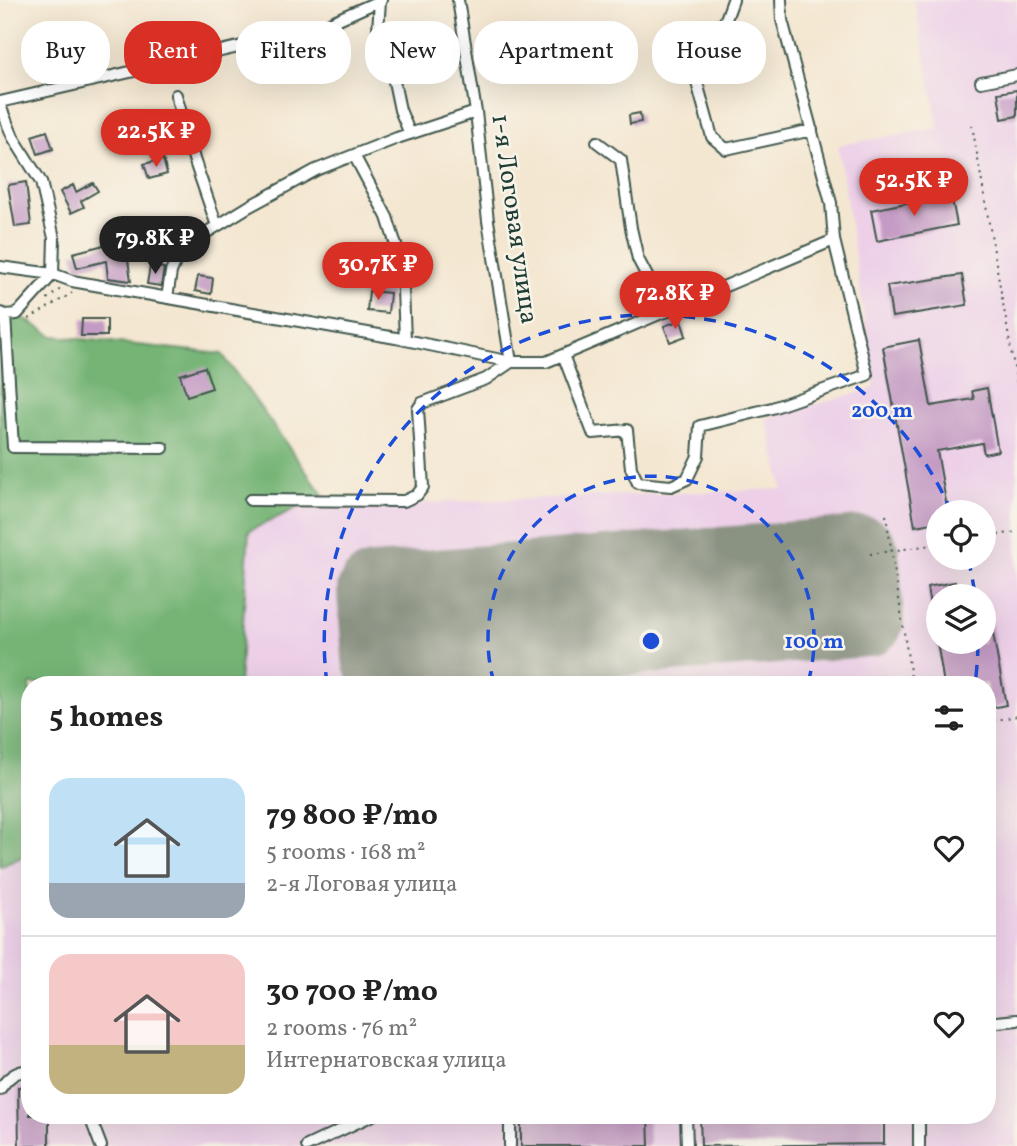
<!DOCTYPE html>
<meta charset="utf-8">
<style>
body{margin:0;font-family:Vollkorn,serif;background:#f2f2f2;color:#222;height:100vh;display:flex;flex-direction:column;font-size:26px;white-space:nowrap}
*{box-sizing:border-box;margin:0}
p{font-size:23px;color:#767676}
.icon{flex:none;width:38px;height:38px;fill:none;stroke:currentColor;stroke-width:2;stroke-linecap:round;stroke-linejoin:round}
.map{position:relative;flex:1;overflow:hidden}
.drawer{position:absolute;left:21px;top:676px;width:975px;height:448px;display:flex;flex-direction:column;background:#fff;border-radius:28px;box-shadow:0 7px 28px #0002}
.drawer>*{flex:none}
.hud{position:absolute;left:21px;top:21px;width:976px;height:63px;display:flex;gap:14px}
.controls{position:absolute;left:926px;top:500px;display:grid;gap:14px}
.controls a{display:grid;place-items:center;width:70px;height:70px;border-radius:50%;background:#fff;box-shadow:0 7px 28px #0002;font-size:35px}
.price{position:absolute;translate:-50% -60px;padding:0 16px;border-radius:24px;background:#d93025;color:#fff;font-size:23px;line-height:46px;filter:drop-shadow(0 2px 4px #0008)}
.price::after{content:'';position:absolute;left:50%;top:42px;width:21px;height:16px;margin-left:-10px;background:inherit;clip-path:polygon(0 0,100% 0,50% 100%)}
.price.active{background:#222;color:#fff}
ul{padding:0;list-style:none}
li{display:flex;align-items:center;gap:21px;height:175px;padding:0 28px}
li+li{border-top:2px solid #e0e0e0}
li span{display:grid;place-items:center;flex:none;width:196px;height:140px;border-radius:21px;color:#555}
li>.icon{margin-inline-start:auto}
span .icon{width:84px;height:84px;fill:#fffc;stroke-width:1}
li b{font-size:30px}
h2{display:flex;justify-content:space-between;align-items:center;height:84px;padding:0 28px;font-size:30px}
.pill{padding:0 24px;border-radius:28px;background:#fff;box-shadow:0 7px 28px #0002;font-size:24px;line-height:63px}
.pill.active{background:#d93025;color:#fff}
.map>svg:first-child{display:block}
.built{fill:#edd0e8;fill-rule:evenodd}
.forest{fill:#74b475;stroke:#4a7854;stroke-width:2}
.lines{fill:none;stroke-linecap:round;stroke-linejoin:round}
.runway{stroke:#8a9282;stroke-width:74}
.building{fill:#c49bc4}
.minor-casing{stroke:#3f564c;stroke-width:14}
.path{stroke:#3f564c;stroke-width:2;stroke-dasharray:2 5;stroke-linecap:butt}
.minor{stroke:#fff;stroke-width:10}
.ring{fill:none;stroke:#1d4ed8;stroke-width:3.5;stroke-dasharray:12 9}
.labels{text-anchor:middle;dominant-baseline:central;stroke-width:5;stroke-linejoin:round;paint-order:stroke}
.street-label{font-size:26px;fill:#1f3d34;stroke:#f7f3e8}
.centre{fill:#1d4ed8;stroke:#f7f3e8;stroke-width:3.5}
.ring-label{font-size:21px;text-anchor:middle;font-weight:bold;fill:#1d4ed8;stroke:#f7f3e8;stroke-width:5;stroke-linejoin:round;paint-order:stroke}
</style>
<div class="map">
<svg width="1017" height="1146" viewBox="0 0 1017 1146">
<rect width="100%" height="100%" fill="#f7f3e8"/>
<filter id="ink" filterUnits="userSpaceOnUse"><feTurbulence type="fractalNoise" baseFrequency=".0143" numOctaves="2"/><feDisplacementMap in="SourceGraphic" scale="14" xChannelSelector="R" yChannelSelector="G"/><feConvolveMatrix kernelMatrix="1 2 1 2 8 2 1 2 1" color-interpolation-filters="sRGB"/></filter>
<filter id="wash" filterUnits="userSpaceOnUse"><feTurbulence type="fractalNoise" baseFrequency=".00686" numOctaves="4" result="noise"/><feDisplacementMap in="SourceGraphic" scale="28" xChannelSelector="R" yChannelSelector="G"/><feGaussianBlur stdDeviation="1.57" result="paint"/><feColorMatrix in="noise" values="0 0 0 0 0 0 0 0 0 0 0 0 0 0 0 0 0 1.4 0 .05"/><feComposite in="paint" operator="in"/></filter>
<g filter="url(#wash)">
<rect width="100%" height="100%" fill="#f4e7d1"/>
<path class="built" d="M914 0H1017V1146H0V519L783 489 766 418 875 388 838 145 939 128ZM938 513H984V558H938ZM938 597H984V642H938ZM30 684H987V1115H30Z"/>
<path class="forest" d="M0 311 17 314 53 336 222 354 323 495 249 531 239 684H30V853L0 867Z"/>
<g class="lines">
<path class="runway" d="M862 553 867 620 379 658 374 591Z"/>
</g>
<g id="blocks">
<path class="building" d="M284 45 287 63 263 68 261 60 265 59 263 49Z
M1017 90V116L1002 119 998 93Z
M640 113 641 122 630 124 629 115Z
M47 131 53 149 38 154 32 136Z
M163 159 167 174 149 179 144 164Z
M26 182 31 225 15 227 8 185Z
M93 183 98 191 81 201 84 207 71 213 60 192 73 185 76 192Z
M951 194 957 225 877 241 871 210Z
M124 231 131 281 108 278 106 261 77 268 73 253 108 244 105 236Z
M150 266 164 268 161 286 147 284Z
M962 275 967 305 892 317 887 286Z
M198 276 213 278 211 294 195 291Z
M369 291 390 293 388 313 367 311Z
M82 319H107V336H81Z
M681 320 686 336 670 342 664 326Z
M919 340 931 406 974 399 972 391 987 388 998 451 984 454 982 443 937 451 948 513H938V522L915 526 883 347Z
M205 367 212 388 187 396 180 375Z
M955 582 958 597H938V623H933L927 587Z
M984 606H988L1006 705 987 709V684H944L937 642H984Z
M18 1087H30V1115H49V1146H19Z
M521 1115H648L649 1146H521Z
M700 1115H884V1144L701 1146Z"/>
</g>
</g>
<g filter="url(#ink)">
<use href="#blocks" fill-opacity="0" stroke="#3f564c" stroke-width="2"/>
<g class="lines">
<g class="minor-casing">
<path id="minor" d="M733 0 725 22 690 38 696 79 712 137 726 149 812 130
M380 1 378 30 391 67 400 110 410 134
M981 82 1017 75
M176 95 194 159 217 226
M0 102 316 29 381 0
M0 106 13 137 41 182 54 238 53 274
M597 142 621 160 631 228 638 259 666 312
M354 155 387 217 402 264 405 340
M0 267 53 274 72 281 396 338 511 362H546L834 240
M167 298 171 272 176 260 204 234 248 207 316 170 397 138 476 112
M1 313 5 315 17 314 53 274
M5 315 13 447 163 448
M563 355 593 433 627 430 631 468 638 483 671 486 687 479 698 456 700 426 772 408 867 375 834 240 831 203 782 20 781 0
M250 500 404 501 417 495 423 487 418 409 422 403 486 379 511 362 488 221 476 112 458 0
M987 1023 1017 1020
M0 1089C8 1077 16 1071 30 1070
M92 1115 93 1125 101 1146
M686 1115 687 1146
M919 1115V1146
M307 1146 373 1115
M510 1146V1115"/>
</g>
<path class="path" d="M972 125 1017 384
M47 299 62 288
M29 319 72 293
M886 515 912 684
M984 537 1017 532
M870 554 938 544
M987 722 1017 716"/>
<use href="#minor" class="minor"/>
</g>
</g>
<g class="ring">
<path d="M494 683A163 163 0 1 1 808 683"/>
<path d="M978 644A327 327 0 0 1 975 684M327 684A327 327 0 0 1 951 511M968 559A327 327 0 0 1 975 595"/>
</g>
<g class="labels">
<g class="street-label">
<text transform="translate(514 219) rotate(82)">1-я Логовая улица</text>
</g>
</g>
<circle cx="651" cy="641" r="10" class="centre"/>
<g class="ring-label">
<text x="882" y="417">200 m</text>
<text x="814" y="648">100 m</text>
</g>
</svg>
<div class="controls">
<a><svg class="icon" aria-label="locate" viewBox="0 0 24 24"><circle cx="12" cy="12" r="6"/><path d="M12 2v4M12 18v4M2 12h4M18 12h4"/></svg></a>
<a><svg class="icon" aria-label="layers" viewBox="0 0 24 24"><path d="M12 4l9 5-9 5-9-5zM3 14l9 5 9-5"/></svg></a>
</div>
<b class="price" style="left:156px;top:169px">22.5K ₽</b>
<b class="price" style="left:914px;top:218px">52.5K ₽</b>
<b class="price active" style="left:155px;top:276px">79.8K ₽</b>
<b class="price" style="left:378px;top:302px">30.7K ₽</b>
<b class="price" style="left:675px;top:331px">72.8K ₽</b>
<div class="hud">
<a class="pill">Buy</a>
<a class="pill active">Rent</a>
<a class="pill">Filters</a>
<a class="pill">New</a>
<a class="pill">Apartment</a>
<a class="pill">House</a>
</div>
<section class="drawer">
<h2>5 homes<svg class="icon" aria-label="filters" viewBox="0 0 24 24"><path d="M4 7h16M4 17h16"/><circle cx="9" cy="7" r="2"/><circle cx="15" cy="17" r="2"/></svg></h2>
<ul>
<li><span style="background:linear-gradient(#bfe0f5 75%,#9aa5b1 0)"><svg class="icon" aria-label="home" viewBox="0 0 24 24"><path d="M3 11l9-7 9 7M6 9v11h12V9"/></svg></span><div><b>79 800 ₽/mo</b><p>5 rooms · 168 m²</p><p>2-я Логовая улица</p></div><svg class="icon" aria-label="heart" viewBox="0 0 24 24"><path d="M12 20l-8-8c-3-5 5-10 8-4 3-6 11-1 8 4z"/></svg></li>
<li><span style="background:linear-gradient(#f6c9c9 65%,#c2b280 0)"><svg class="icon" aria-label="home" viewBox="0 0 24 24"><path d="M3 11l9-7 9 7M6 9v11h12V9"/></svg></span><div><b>30 700 ₽/mo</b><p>2 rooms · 76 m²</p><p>Интернатовская улица</p></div><svg class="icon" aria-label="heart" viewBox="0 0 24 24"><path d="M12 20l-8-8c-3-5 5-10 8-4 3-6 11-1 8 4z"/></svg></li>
</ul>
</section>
</div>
